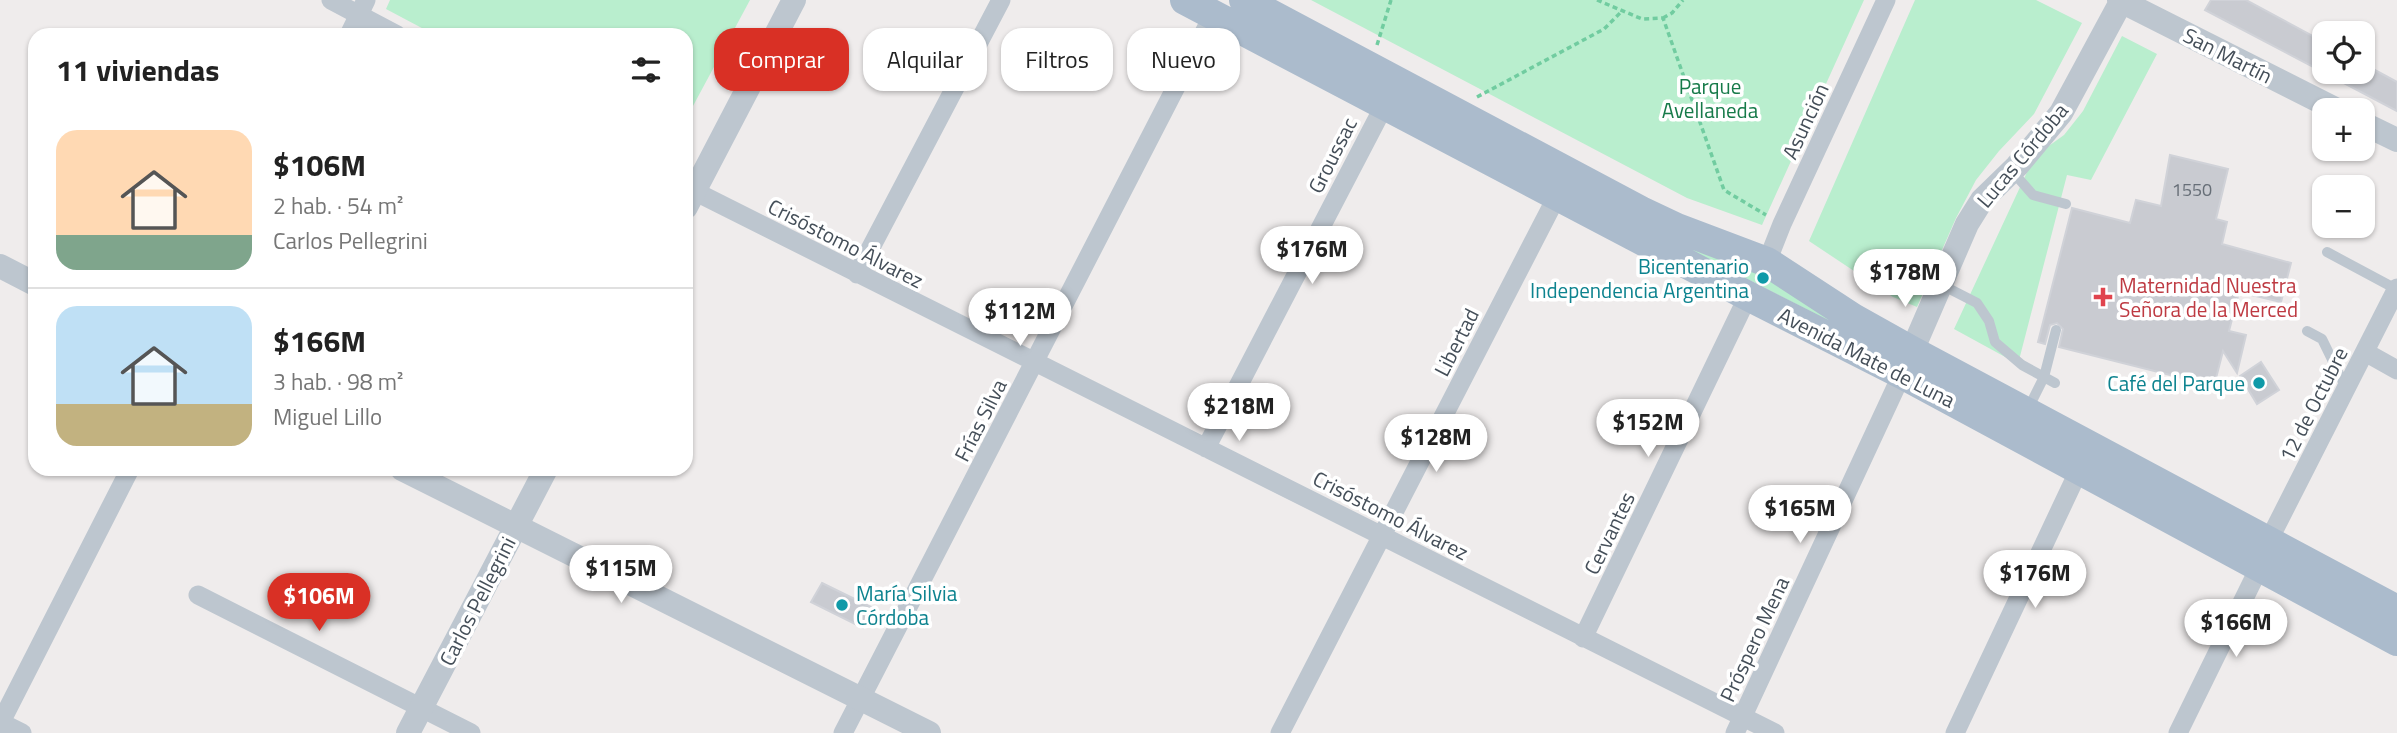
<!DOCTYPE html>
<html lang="es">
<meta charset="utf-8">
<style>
body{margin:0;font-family:"Titillium Web",sans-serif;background:#f2f2f2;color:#222;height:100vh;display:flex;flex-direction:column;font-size:26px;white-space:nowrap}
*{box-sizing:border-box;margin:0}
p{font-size:23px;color:#767676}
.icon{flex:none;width:38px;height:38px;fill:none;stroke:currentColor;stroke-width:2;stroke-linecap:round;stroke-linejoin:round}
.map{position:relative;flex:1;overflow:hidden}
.details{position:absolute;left:28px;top:28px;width:665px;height:448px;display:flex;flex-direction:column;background:#fff;border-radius:21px;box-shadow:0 2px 5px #0004}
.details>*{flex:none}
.hud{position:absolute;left:714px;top:28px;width:665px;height:63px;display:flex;gap:14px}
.controls{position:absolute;left:2312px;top:21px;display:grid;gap:14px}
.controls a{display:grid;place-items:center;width:63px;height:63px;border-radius:14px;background:#fff;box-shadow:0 2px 5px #0004;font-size:35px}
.price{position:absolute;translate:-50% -60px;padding:0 16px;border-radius:24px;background:#fff;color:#222;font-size:23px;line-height:46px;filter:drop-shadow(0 2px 4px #0008)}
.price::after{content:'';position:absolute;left:50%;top:42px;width:21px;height:16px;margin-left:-10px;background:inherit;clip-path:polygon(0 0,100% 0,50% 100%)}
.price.on{background:#d93025;color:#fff}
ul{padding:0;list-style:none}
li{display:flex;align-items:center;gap:21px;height:175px;padding:0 28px}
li+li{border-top:2px solid #e0e0e0}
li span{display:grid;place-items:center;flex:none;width:196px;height:140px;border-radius:21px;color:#555}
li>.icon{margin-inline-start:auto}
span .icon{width:84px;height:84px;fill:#fffc;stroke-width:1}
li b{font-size:30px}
h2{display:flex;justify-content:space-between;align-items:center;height:84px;padding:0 28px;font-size:30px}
.tag{padding:0 24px;border-radius:21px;background:#fff;box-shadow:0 2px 5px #0004;font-size:24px;line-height:63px}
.tag.on{background:#d93025;color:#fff}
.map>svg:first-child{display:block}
.green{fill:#b9eece}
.building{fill:#c9cbd1;stroke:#d0d2d8;stroke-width:2}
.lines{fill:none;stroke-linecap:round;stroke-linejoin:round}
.path{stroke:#71cca0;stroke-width:3.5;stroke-dasharray:5 3.5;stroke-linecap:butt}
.service{stroke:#bdc6cf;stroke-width:10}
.minor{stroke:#bdc6cf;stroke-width:19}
.tertiary{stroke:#bdc6cf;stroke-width:24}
.primary{stroke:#abbbcc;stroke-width:30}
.culture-dot{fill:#0f9aa8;stroke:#fff;stroke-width:2.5}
.health-dot{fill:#e0444e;stroke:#fff;stroke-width:2.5}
.labels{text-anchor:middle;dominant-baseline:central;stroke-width:7;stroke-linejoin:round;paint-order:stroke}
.number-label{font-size:18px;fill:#666e77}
.street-label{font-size:21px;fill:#454f59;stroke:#fff}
.park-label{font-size:21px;fill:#167a49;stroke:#fff}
.culture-label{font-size:21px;fill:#0d838f;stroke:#fff;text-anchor:end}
.health-label{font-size:21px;fill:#be3a42;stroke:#fff;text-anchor:start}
</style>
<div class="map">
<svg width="2397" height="733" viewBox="0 0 2397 733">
<rect width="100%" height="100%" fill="#efecec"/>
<path class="green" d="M390 0H750L686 119V35H435L386 9Z
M1311 0H1864L1762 225 1687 198Z
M1915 0H2036L2082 23 2034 114 1999 151 1976 180 1956 218 1917 307 1893 297 1809 241Z
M2122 36 2157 54 2091 180 2067 175 2018 364 1954 329 2028 170 2046 148 2064 135 2083 111Z
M1636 222 1768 275 1890 352Z"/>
<path class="building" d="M2211 0H2246L2324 42V72H2362V63L2397 82V111L2205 10Z
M2170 155 2228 169 2216 219 2227 222 2222 244 2291 263 2281 302 2239 292 2229 331 2246 335 2237 373 2223 351 2214 386 2059 347 2063 329 2057 323 2050 325 2045 344 2038 342 2072 208 2130 223 2136 200 2161 206Z
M2261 362 2279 390 2257 404 2240 376Z
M822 583 873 608 863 628 811 602Z"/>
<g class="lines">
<path class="path" d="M1597 0 1642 19 1663 18 1724 190 1766 215
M1663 18 1672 13 1683 0
M1377 45 1391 0
M1477 97 1604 29 1622 11"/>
<path class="service" d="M2012 171 2033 195 2066 204
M2327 252 2396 289
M1940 284 1977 303 1989 321 1995 342 2022 365 2055 383
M2307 331 2322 339 2346 388
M2028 409 2044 377 2056 330"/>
<path class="minor" d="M331 0 397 35
M349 35 366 0
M686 187 1775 733
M1767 262 1782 224 1886 0
M857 274 1001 0
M2365 352 2397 370
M1206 448 1384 106
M2269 540 2397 288
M198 595 471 733
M1583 638 1748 296
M0 722 22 733
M0 724 130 469
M843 733 1213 15
M1280 733 1557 196
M1735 733 1902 374
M1955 733 2079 470
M2178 733 2259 568"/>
<path class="tertiary" d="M2119 0 2337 110
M2362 123 2397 140
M686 207 794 0
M0 266 35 284
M1905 367 1967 224 1982 200 2017 166 2061 113 2122 0
M402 469 929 733
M408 733 546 469"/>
<path class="primary" d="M1185 0 1748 296 1902 374 2397 641
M1244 0 1641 211 1677 228 1767 262 1853 318 1912 351 2397 610"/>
</g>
<g class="culture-dot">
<circle cx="1763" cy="278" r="7"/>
<circle cx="2259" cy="383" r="7"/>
<circle cx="842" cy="605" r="7"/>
</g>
<path class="health-dot" d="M2099.5 286.5h7v7h7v7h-7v7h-7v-7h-7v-7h7z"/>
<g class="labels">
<g class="number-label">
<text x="2192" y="189">1550</text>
</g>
<g class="street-label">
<text transform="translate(2228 55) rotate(27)">San Martín</text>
<text transform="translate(1805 121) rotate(-65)">Asunción</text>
<text transform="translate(1332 155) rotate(-63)">Groussac</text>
<text transform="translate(2022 155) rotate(-50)">Lucas Córdoba</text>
<text transform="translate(846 243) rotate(27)">Crisóstomo Álvarez</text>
<text transform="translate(1456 342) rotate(-63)">Libertad</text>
<text transform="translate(1867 357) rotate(27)">Avenida Mate de Luna</text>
<text transform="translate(2313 404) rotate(-63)">12 de Octubre</text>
<text transform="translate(980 420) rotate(-63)">Frías Silva</text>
<text transform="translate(1391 515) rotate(27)">Crisóstomo Álvarez</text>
<text transform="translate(1609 533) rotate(-64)">Cervantes</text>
<text transform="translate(477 601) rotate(-63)">Carlos Pellegrini</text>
<text transform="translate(1754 639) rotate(-65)">Próspero Mena</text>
</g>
<g class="park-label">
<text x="1710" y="86">Parque<tspan x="1710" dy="24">Avellaneda</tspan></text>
</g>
<g class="culture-label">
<text x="1749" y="266">Bicentenario<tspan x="1749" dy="24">Independencia Argentina</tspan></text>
<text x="2245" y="383">Café del Parque</text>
<text x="856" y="593" text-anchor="start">María Silvia<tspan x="856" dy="24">Córdoba</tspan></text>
</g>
<g class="health-label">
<text x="2119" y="285">Maternidad Nuestra<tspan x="2119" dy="24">Señora de la Merced</tspan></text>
</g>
</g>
</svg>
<div class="controls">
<a><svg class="icon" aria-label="locate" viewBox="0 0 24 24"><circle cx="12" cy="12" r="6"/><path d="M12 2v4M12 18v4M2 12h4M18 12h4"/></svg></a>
<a>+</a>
<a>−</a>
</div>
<b class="price" style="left:1312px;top:286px">$176M</b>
<b class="price" style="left:1905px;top:309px">$178M</b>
<b class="price" style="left:1020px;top:348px">$112M</b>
<b class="price" style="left:1239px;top:443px">$218M</b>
<b class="price" style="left:1648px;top:459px">$152M</b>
<b class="price" style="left:1436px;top:474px">$128M</b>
<b class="price" style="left:1800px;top:545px">$165M</b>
<b class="price" style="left:621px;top:605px">$115M</b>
<b class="price" style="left:2035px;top:610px">$176M</b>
<b class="price on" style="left:319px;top:633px">$106M</b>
<b class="price" style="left:2236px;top:659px">$166M</b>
<div class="hud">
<a class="tag on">Comprar</a>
<a class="tag">Alquilar</a>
<a class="tag">Filtros</a>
<a class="tag">Nuevo</a>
</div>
<section class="details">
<h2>11 viviendas<svg class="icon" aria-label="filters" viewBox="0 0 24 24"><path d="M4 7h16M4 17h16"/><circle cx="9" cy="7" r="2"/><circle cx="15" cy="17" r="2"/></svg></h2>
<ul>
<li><span style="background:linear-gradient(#ffd9b3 75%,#7fa58c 0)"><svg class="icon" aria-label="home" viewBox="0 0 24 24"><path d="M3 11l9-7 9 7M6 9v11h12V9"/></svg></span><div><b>$106M</b><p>2 hab. · 54 m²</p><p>Carlos Pellegrini</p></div></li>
<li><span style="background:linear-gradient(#bfe0f5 70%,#c2b280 0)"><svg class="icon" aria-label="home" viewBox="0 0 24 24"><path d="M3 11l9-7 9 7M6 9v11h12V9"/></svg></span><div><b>$166M</b><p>3 hab. · 98 m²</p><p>Miguel Lillo</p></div></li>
</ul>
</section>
</div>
